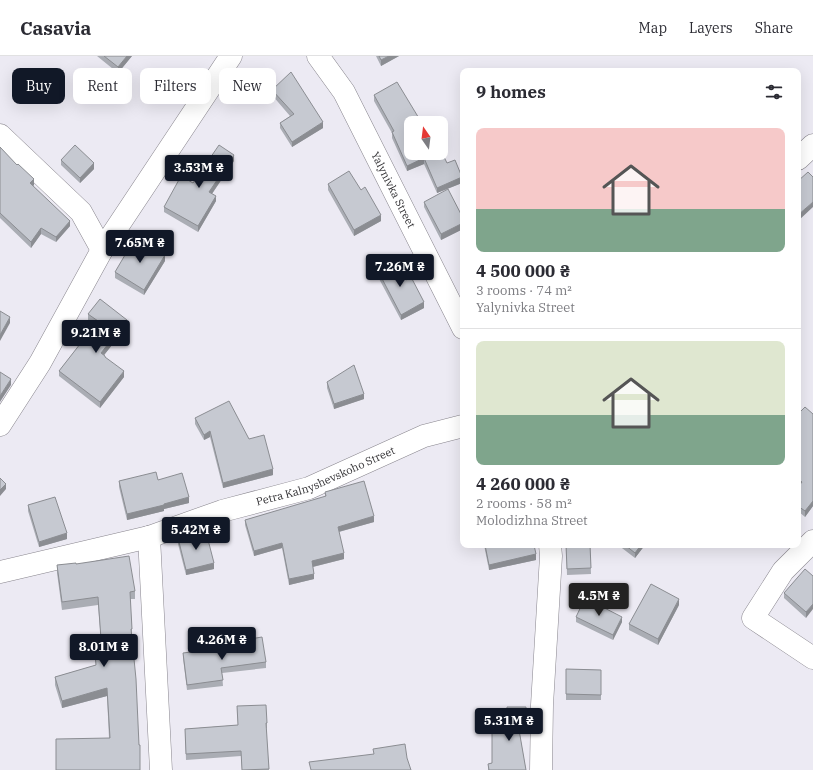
<!DOCTYPE html>
<meta charset="utf-8">
<style>
body{margin:0;font-family:"IBM Plex Serif",serif;background:#f2f2f3;color:#2b2b33;height:100vh;display:flex;flex-direction:column;font-size:15px;white-space:nowrap}
*{box-sizing:border-box;margin:0}
p{font-size:13px;color:#7c7c81}
.icon{flex:none;width:22px;height:22px;fill:none;stroke:currentColor;stroke-width:2;stroke-linecap:round;stroke-linejoin:round}
.map{position:relative;flex:1;overflow:hidden}
.panel{position:absolute;left:460px;top:12px;width:341px;height:480px;display:flex;flex-direction:column;background:#fff;border-radius:8px;box-shadow:0 4px 16px #0002}
.panel>*{flex:none}
.guide{position:absolute;left:12px;top:12px;width:380px;height:36px;display:flex;gap:8px}
.needle{width:26px;rotate:346deg}
.controls{position:absolute;left:404px;top:60px;display:grid;gap:8px}
.controls a{display:grid;place-items:center;width:44px;height:44px;border-radius:8px;background:#fff;box-shadow:0 4px 16px #0002;font-size:20px}
.price{position:absolute;translate:-50% -34px;padding:0 9px;border-radius:4px;background:#111827;color:#fff;font-size:13px;line-height:26px;filter:drop-shadow(0 1px 2px #0008)}
.price::after{content:'';position:absolute;left:50%;top:24px;width:12px;height:9px;margin-left:-6px;background:inherit;clip-path:polygon(0 0,100% 0,50% 100%)}
.price.current{background:#222;color:#fff}
ul{padding:0;list-style:none}
li{display:grid;align-content:center;gap:8px;height:212px;padding:0 16px}
li+li{border-top:1px solid #e1e1e2}
li span{display:grid;place-items:center;height:124px;border-radius:8px;color:#555}
li>.icon{margin-inline-start:auto}
span .icon{width:72px;height:72px;fill:#fffc;stroke-width:1}
li b{font-size:17px}
h2{display:flex;justify-content:space-between;align-items:center;height:48px;padding:0 16px;font-size:17px}
.chip{padding:0 14px;border-radius:8px;background:#fff;box-shadow:0 4px 16px #0002;font-size:14px;line-height:36px}
.chip.current{background:#111827;color:#fff}
header{display:flex;align-items:center;gap:24px;box-sizing:border-box;height:56px;padding:0 20px;background:#fff;border-bottom:1px solid #e1e1e2}
header strong{font-size:19px}
nav{display:flex;gap:22px;margin-inline-start:auto;font-size:14px}
.map>svg:first-child{display:block}
.lines{fill:none;stroke-linecap:round;stroke-linejoin:round}
.minor-casing{stroke:#88858d;stroke-width:23}
.minor{stroke:#fff;stroke-width:22}
.wall{fill:#aaadb4}
.shaded-wall{fill:#8b8d92}
.building{fill:#c6c9d1;stroke:#8b8d92}
.labels{text-anchor:middle;dominant-baseline:central;stroke-width:4;stroke-linejoin:round;paint-order:stroke}
.street-label{font-size:11px;fill:#323134;stroke:#fff}
</style>
<header>
<strong>Casavia</strong>
<nav><a>Map</a><a>Layers</a><a>Share</a></nav>
</header>
<div class="map">
<svg width="813" height="714" viewBox="0 0 813 714">
<rect width="100%" height="100%" fill="#eceaf3"/>
<g class="lines">
<g class="minor-casing">
<g id="minor">
<path id="s1" d="M318 0 344 36 463 272"/>
<path d="M0 79 81 156 102 194"/>
<path d="M798 103 813 89"/>
<path d="M0 369 40 307 102 194 231 0"/>
<path d="M149 481 161 714"/>
<path d="M813 485 783 515 753 562 813 602"/>
<path id="s2" d="M0 516 149 481 222 455 309 432 424 380 463 370"/>
<path d="M541 714 542 649 551 500 550 489"/>
</g>
</g>
<use href="#minor" class="minor"/>
</g>
<path class="wall" d="M97 0H132L118 17Z
M376 0H399L381 10Z
M272 34 323 72 292 91 280 72V67L290 60 272 39Z
M374 39 420 64 447 107 462 127 437 137 424 108 407 115 392 82V77L374 45Z
M0 91 34 129 33 130 70 170 56 186 41 178 31 192 0 162Z
M61 104 94 113 80 127 61 109Z
M234 105 212 138 216 145 198 176 164 156V151L193 127Z
M328 128 361 134 381 165 354 180 328 134Z
M424 146 463 162V173L441 184 424 151Z
M165 205 144 239 115 222V216Z
M377 213 406 224 424 252 401 264 377 219Z
M88 258 127 270 104 299 105 301 124 321 100 352 59 320V315L95 269 88 264Z
M327 326 364 343 334 353 327 332Z
M798 358H813V450L805 461 798 455V431L799 429 798 428Z
M195 362 249 383 273 419 223 432 210 381 204 384 195 368Z
M158 424 189 447 164 453V455L127 464 119 431V425Z
M325 436 374 466 339 476 344 503 313 511 314 523 289 529 282 492 254 500 245 469V464L325 441Z
M28 449 67 483 39 491 28 455Z
M178 482 214 513 186 519 178 488Z
M484 489H534L536 504 489 514Z
M566 489H590L591 518 567 519Z
M618 489H645L635 502Z
M76 508 135 535V543H130L132 573V580L140 714H56L109 682 107 640 62 652 55 629V621L96 609 95 597H102L98 549 62 554 57 517V509Z
M813 520 806 562 784 542V537Z
M679 549 658 589 629 574V568Z
M576 561 622 566 613 584 576 566Z
M238 585 266 606V612L222 617 223 630 187 634 183 602V597L238 590Z
M566 613 601 614V644H566Z
M237 650 267 667V672H266L269 714H242L241 700 186 704 185 673 238 669Z
M526 651V674H519L526 714H488V708L492 707 507 668Z"/>
<path class="shaded-wall" d="M127 0H132L118 17V11Z
M389 0H399L381 10V4Z
M323 66V72L292 91V86Z
M234 99V105L209 142V136Z
M424 102V108L407 115V110Z
M94 107V113L80 127V122Z
M462 121V127L437 137V132Z
M34 123V129L30 133V127Z
M216 140V145L198 176V170Z
M813 146V151L798 165V159Z
M381 159V165L354 180V174Z
M70 165V170L56 186V181Z
M463 167V173L441 184V178Z
M41 172V178L31 192V186Z
M165 199V205L144 239V234Z
M424 246V252L401 264V259Z
M10 261V267L0 285V279Z
M127 264V270L101 303V297Z
M124 315V321L100 352V346Z
M11 323V329L0 346V340Z
M364 338V343L334 353V348Z
M210 375V381L204 384V379Z
M273 413V419L223 432V427Z
M6 428V433L0 440V434Z
M189 441V447L164 453V455L127 464V458Z
M813 445V450L805 461V455Z
M374 460V466L338 476V471Z
M67 477V483L39 491V486Z
M282 487V492L254 500V495Z
M641 489H645L635 502V497Z
M344 497V503L312 511V505Z
M536 498V504L489 514V509Z
M214 507V513L186 519V514Z
M314 518V523L289 529V523Z
M679 543V549L658 589V583Z
M813 548V553L806 562V556Z
M622 561V566L613 584V579Z
M107 632V640L62 652V645Z"/>
<path class="building" d="M104 0H127L118 11Z
M379 0H389L381 4Z
M291 16 323 66 292 86 280 67 294 58 272 34Z
M397 26 420 64 426 61 428 67H411V97H441V95L447 107 455 104 462 121 437 132 424 102 407 110 392 76 394 75 374 39Z
M75 89 94 107 80 122 61 104Z
M219 89 234 99 209 136 216 140 198 170 164 151 181 120 193 127Z
M0 91 17 109 18 108 34 123 30 127 70 165 56 181 41 172 31 186 0 157Z
M349 115 361 134 365 131 381 159 354 174 328 128Z
M808 116 813 121V146L798 159V125Z
M448 133 463 162V167L441 178 424 146Z
M135 182 165 199 144 234 115 216Z
M394 204 406 224 411 221 424 246 401 259 377 213Z
M100 243 127 264 101 297 105 300V301L124 315 100 346 59 315 98 265 88 258Z
M0 255 10 261 0 279Z
M354 309 364 338 334 348 327 326Z
M0 316 11 323 0 340Z
M229 345 249 383 264 379 273 413 223 427 210 375 204 379 195 362Z
M805 351 813 358V445L805 455 798 450V431L802 426 798 423V358Z
M156 416 158 424 182 417 189 441 164 448V449L127 458 119 425Z
M0 422 6 428 0 434Z
M364 425 374 460 338 471 344 497 312 505 314 518 289 523 282 487 254 495 245 464 326 440 325 436Z
M55 441 67 477 39 486 28 449Z
M206 476 214 507 186 514 178 482Z
M485 489H534L536 498 489 509Z
M566 489H590L591 512 567 513Z
M625 489H641L635 497Z
M129 500 135 535 130 536 132 573H131L136 623 139 689H140V714H56V683L110 682 107 632 62 645 55 621 96 609 95 597H102L98 541 62 546 57 509 76 507V508Z
M805 513 813 520V548L806 556 784 537Z
M651 528 679 543 658 583 629 568Z
M585 542 622 561 613 579 576 561Z
M262 581 266 606 221 612 223 624 187 629 183 597 239 590 238 585Z
M566 613 601 614V639L566 638Z
M266 649 267 667H266L269 713 242 714 241 695 186 698 185 673 238 669 237 650Z
M507 651H526V668H518L526 714H489L488 708 492 707V668H507Z
M405 688 407 702 411 714H311L309 706 374 698 373 693Z"/>
<g class="labels">
<g class="street-label">
<text stroke="none"><textPath href="#s1" startOffset="154">Yalynivka Street</textPath></text>
<text stroke="none"><textPath href="#s2" startOffset="340">Petra Kalnyshevskoho Street</textPath></text>
</g>
</g>
</svg>
<div class="controls">
<a><svg class="needle" viewBox="-14 -14 28 28"><path d="M0-13l5 13h-10z" fill="#e53935"/><path d="M0 13l5-13h-10z" fill="#7c7c81"/></svg></a>
</div>
<b class="price" style="left:199px;top:133px">3.53M ₴</b>
<b class="price" style="left:140px;top:208px">7.65M ₴</b>
<b class="price" style="left:400px;top:232px">7.26M ₴</b>
<b class="price" style="left:96px;top:298px">9.21M ₴</b>
<b class="price" style="left:196px;top:495px">5.42M ₴</b>
<b class="price current" style="left:599px;top:561px">4.5M ₴</b>
<b class="price" style="left:222px;top:605px">4.26M ₴</b>
<b class="price" style="left:104px;top:612px">8.01M ₴</b>
<b class="price" style="left:509px;top:686px">5.31M ₴</b>
<div class="guide">
<a class="chip current">Buy</a>
<a class="chip">Rent</a>
<a class="chip">Filters</a>
<a class="chip">New</a>
</div>
<section class="panel">
<h2>9 homes<svg class="icon" aria-label="filters" viewBox="0 0 24 24"><path d="M4 7h16M4 17h16"/><circle cx="9" cy="7" r="2"/><circle cx="15" cy="17" r="2"/></svg></h2>
<ul>
<li><span style="background:linear-gradient(#f6c9c9 65%,#7fa58c 0)"><svg class="icon" aria-label="home" viewBox="0 0 24 24"><path d="M3 11l9-7 9 7M6 9v11h12V9"/></svg></span><div><b>4 500 000 ₴</b><p>3 rooms · 74 m²</p><p>Yalynivka Street</p></div></li>
<li><span style="background:linear-gradient(#dfe7d0 60%,#7fa58c 0)"><svg class="icon" aria-label="home" viewBox="0 0 24 24"><path d="M3 11l9-7 9 7M6 9v11h12V9"/></svg></span><div><b>4 260 000 ₴</b><p>2 rooms · 58 m²</p><p>Molodizhna Street</p></div></li>
</ul>
</section>
</div>
